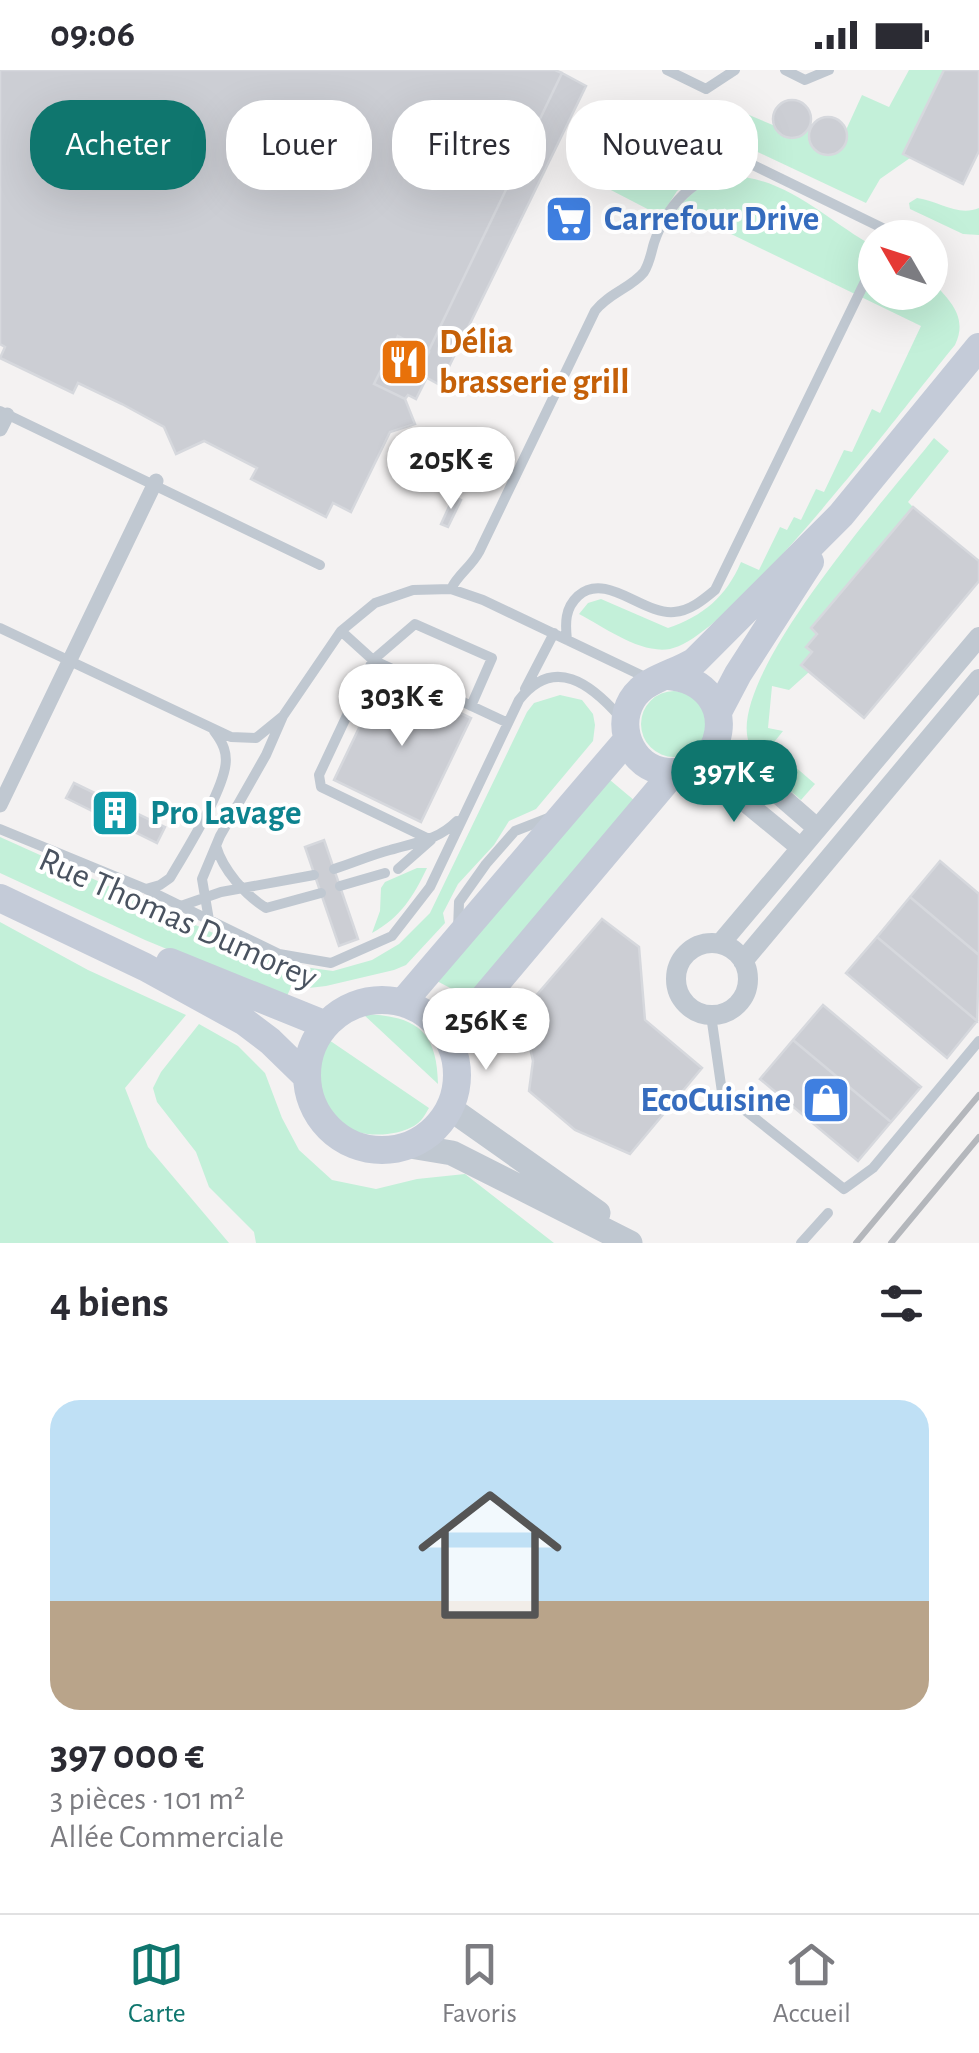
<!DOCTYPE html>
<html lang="fr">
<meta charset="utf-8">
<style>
body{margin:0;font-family:"Alegreya Sans",sans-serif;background:#f2f2f3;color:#2b2b33;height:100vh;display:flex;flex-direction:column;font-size:38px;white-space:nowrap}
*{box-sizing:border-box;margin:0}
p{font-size:32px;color:#7c7c81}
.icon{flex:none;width:55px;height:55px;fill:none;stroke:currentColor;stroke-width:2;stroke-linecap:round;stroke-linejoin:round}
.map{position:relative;height:1173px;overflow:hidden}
.drawer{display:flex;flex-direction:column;background:#fff;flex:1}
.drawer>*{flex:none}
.hud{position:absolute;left:30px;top:30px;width:920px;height:90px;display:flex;gap:20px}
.needle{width:65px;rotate:309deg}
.fabs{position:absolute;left:858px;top:150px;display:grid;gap:20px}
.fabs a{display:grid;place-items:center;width:90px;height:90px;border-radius:50%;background:#fff;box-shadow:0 10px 40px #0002;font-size:50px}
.price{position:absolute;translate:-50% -85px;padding:0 22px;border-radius:35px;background:#fff;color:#222;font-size:32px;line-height:65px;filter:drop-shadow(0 2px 5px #0008)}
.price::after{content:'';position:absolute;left:50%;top:60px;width:30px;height:22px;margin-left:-15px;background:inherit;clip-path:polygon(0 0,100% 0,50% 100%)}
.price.on{background:#0f766e;color:#fff}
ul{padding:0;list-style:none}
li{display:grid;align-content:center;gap:20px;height:530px;padding:0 50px}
li span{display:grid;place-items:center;height:310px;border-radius:30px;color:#555}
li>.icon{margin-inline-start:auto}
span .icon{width:180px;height:180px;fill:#fffc;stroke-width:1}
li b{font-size:42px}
h2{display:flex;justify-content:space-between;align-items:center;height:120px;padding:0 50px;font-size:42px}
.chip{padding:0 35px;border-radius:40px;background:#fff;box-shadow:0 10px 40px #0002;font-size:35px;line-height:90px}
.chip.on{background:#0f766e;color:#fff}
.status{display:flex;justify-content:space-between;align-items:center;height:70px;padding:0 50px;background:#fff;direction:ltr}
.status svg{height:28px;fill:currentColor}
.tabs{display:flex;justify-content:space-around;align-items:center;height:140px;border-top:2px solid #e1e1e2;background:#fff;font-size:28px;color:#7c7c81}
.tabs a{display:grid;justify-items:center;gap:5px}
.tabs .on{color:#0f766e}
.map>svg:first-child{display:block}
.green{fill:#c3f0d9}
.building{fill:#ccced4;stroke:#d6d8dd;stroke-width:2.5}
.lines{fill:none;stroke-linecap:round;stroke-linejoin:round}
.service{stroke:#c0c8d1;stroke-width:10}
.pedestrian{stroke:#c0c8d1;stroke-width:15}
.minor{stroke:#c0c8d1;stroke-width:20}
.tertiary{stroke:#c0c8d1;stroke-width:25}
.secondary{stroke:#c4cbd8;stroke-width:28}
.rail{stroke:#b4b7bc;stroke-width:6}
.labels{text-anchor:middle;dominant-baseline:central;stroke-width:8;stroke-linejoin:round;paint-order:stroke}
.shop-label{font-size:35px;font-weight:bold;fill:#366cbe;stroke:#fff;text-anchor:start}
.food-label{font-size:35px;font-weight:bold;fill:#c56008;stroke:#fff;text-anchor:start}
.culture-label{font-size:35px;font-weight:bold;fill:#0d838f;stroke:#fff;text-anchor:start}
.street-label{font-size:35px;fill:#4a5360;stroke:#fff}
</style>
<div class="status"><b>09:06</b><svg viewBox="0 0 49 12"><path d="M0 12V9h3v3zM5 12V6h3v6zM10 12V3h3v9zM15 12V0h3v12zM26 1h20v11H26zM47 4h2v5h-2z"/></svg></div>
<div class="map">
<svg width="979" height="1173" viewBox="0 0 979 1173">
<rect width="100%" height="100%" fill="#f4f2f2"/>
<path class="green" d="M909 0H944L903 84 910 88 880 109 866 133 673 42 678 32 723 53 730 37 775 56 781 63 792 67 803 64 809 57 815 79 832 84 846 73V60L862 25 889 37Z
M693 88 703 91 710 98 677 121 661 146 607 118 613 105Z
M725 106C784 104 827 151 875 177V222H930V209C948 229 969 246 955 275 907 333 732 567 670 579 640 584 606 558 579 544L588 533 601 529 668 558C703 546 726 527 741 492L759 500 780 457 787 460 794 447 801 450 816 419 824 422 844 380 852 382 872 339 880 343 921 256 694 146 686 158 671 151C684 127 700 114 725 106Z
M917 128C939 131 958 147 979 138V165L963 164 910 139 909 133Z
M934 368 949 381 908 432 913 437 812 558 817 564 807 577 812 582 801 595 809 602 789 620 772 616 768 658 783 661 771 676 815 714 801 730C783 714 758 697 749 673 725 607 892 422 934 368Z
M641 654a33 33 0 1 1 66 0a33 33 0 1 1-66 0Z
M560 625 582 630 593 644 595 655 593 671 536 739 509 751 494 775 458 814 443 843 445 853 406 895 394 900 326 916 309 918 293 913 286 928 145 870 0 803V767L282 894 333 901 372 890 399 874 430 843 527 642 534 633Z
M604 705 635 731 465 934 452 919 435 910Z
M417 798H427C413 827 401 847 372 863L380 841 381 818 385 812Z
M0 852 88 900 186 945 125 1018 148 1077 229 1173H0Z
M363 944C415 946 437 959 438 1014Z
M199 954 238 976 265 1003 282 1048 299 1080 332 1110 376 1119 417 1109 465 1104 554 1173H256L254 1162 209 1117 196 1082 157 1032 153 1018 161 1002Z
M326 968 429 1038C425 1045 421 1052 414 1056 381 1074 323 1064 316 1022 313 1002 319 986 326 968Z"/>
<path class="building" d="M0 0H555L562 3 418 303 427 307 416 329 408 325 405 329 415 354 390 362 351 442 333 433 326 447 251 409 257 398 204 371 176 384 164 357 122 334 78 313 73 323 0 288 5 277 0 274Z
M944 0H979V81L963 114 903 84Z
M562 3 586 16 440 315 418 303Z
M773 49a19 19 0 1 1 38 0a19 19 0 1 1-38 0Z
M809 66a19 19 0 1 1 38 0a19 19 0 1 1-38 0Z
M398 266 429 282 418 303 427 307 416 329 408 325 405 329 374 314Z
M454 426 461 430 448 457 441 454Z
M913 437 979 491V511L864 648 801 595 812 582 806 577 817 564 811 558Z
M384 606 471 648 421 752 334 710Z
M74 713 165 757 157 773 66 728Z
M324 770 358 869 339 876 305 777Z
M940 791 979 824V885L910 827Z
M910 827 979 885 977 951 877 867Z
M602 849 639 877 645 950 702 998 630 1084 575 1060 529 1021 533 991 522 942Z
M877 867 977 951 947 988 846 903Z
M823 935 921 1017 891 1052 793 970Z
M793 970 891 1052 858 1091 760 1009Z"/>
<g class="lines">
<path class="service" d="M667 0 706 19 735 0
M785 0 805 10 829 0
M0 341 320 495
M451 519C458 504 471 497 479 482L595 241C609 223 631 218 644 202 650 192 651 183 654 173 670 125 704 101 751 94L903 168
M0 558 231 667 256 668 282 647
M341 561 373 590 508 653
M567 570C565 553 565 538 578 526 606 501 643 545 674 542 690 541 703 530 715 520L875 191
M525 619 554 563
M0 759 146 819 279 884 331 893 392 866 430 817 519 630C554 585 591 614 620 647
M216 776C223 800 245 825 266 838L321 823
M334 799C353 793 371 785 390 780 416 772 437 771 457 751
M398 799 431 770 321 717 319 705 373 590 415 554 492 588 471 636
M340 816 385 803
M146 819 160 815 170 808C186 781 219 728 225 698 228 683 223 673 214 661
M181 836 221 822 314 805
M209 850 202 809 220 766 266 685 283 646 341 561 375 533 413 520 451 519 483 530 647 608
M458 860 459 832 486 794 515 761 551 747
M711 945 722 1022 844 1119 873 1098 979 971
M801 1173 828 1143"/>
<path class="pedestrian" d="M0 359 7 345
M0 735 156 411"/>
<path class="minor" d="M715 674 732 684 817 758
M699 694 801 778
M676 909a36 36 0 1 1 72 0a36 36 0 1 1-72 0Z
M720 874 979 567
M743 891 979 609"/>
<path class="tertiary" d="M451 1039 598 1143
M410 1076 452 1083 630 1173"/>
<path class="secondary" d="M669 606C747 614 725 716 661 701 625 692 613 645 640 620 651 609 679 601 695 591L841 445 979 277
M718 642 738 604 810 492
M0 828 145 897 245 952 270 971 307 1007
M170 892 326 955
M307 1005a75 75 0 1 1 150 0a75 75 0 1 1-150 0Z
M403 932 627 670
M449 969 674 702"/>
<path class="rail" d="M856 1173 979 1025
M891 1173 979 1067"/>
</g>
<defs>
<g id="supermarket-square" transform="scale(2.5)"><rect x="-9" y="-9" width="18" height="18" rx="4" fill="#3f7fe0" stroke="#fff"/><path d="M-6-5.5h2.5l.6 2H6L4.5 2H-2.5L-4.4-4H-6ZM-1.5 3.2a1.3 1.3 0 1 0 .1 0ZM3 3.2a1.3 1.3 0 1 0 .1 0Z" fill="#fff"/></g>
<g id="restaurant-square" transform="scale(2.5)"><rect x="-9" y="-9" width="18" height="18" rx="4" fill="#e8710a" stroke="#fff"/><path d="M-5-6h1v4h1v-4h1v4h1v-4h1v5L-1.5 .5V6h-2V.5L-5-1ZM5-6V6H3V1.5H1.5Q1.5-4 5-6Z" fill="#fff"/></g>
<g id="building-square" transform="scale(2.5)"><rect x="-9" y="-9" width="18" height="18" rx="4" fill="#0f9aa8" stroke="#fff"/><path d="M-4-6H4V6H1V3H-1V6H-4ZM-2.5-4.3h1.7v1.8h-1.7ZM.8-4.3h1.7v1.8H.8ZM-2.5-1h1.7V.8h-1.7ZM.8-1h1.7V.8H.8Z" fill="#fff"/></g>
<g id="shop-square" transform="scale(2.5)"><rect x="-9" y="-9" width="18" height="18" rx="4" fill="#3f7fe0" stroke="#fff"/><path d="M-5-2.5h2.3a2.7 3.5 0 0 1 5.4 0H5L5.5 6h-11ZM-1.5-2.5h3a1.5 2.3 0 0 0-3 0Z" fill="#fff"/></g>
</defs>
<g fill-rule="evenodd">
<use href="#supermarket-square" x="569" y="149"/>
<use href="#restaurant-square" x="404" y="292"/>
<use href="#building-square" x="115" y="743"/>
<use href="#shop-square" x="826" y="1030"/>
</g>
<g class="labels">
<g class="shop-label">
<text x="604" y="149">Carrefour Drive</text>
<text x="791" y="1030" text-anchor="end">EcoCuisine</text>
</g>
<g class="food-label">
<text x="439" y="272">Délia<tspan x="439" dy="40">brasserie grill</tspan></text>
</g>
<g class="culture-label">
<text x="150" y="743">Pro Lavage</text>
</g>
<g class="street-label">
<text transform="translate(178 849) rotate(24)">Rue Thomas Dumorey</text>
</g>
</g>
</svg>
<div class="fabs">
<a><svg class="needle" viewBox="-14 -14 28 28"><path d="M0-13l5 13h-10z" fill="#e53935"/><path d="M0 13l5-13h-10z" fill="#7c7c81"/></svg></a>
</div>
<b class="price" style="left:451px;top:442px">205K €</b>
<b class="price" style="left:402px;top:679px">303K €</b>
<b class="price on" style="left:734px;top:755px">397K €</b>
<b class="price" style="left:486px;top:1003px">256K €</b>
<div class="hud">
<a class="chip on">Acheter</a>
<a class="chip">Louer</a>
<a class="chip">Filtres</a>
<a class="chip">Nouveau</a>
</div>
</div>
<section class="drawer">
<h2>4 biens<svg class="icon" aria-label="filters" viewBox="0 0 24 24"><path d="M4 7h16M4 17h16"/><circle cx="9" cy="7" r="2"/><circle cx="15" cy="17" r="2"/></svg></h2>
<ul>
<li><span style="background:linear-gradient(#bfe0f5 65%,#b9a48a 0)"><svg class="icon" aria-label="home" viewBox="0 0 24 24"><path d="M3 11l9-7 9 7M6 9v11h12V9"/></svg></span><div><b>397 000 €</b><p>3 pièces · 101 m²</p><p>Allée Commerciale</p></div></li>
</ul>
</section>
<nav class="tabs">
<a class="on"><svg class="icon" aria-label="map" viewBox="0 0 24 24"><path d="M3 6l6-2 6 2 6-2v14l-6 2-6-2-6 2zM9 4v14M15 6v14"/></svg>Carte</a>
<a><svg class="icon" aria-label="saved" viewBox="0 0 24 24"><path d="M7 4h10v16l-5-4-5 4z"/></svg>Favoris</a>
<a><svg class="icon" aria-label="home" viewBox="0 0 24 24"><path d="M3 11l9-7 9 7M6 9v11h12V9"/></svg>Accueil</a>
</nav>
